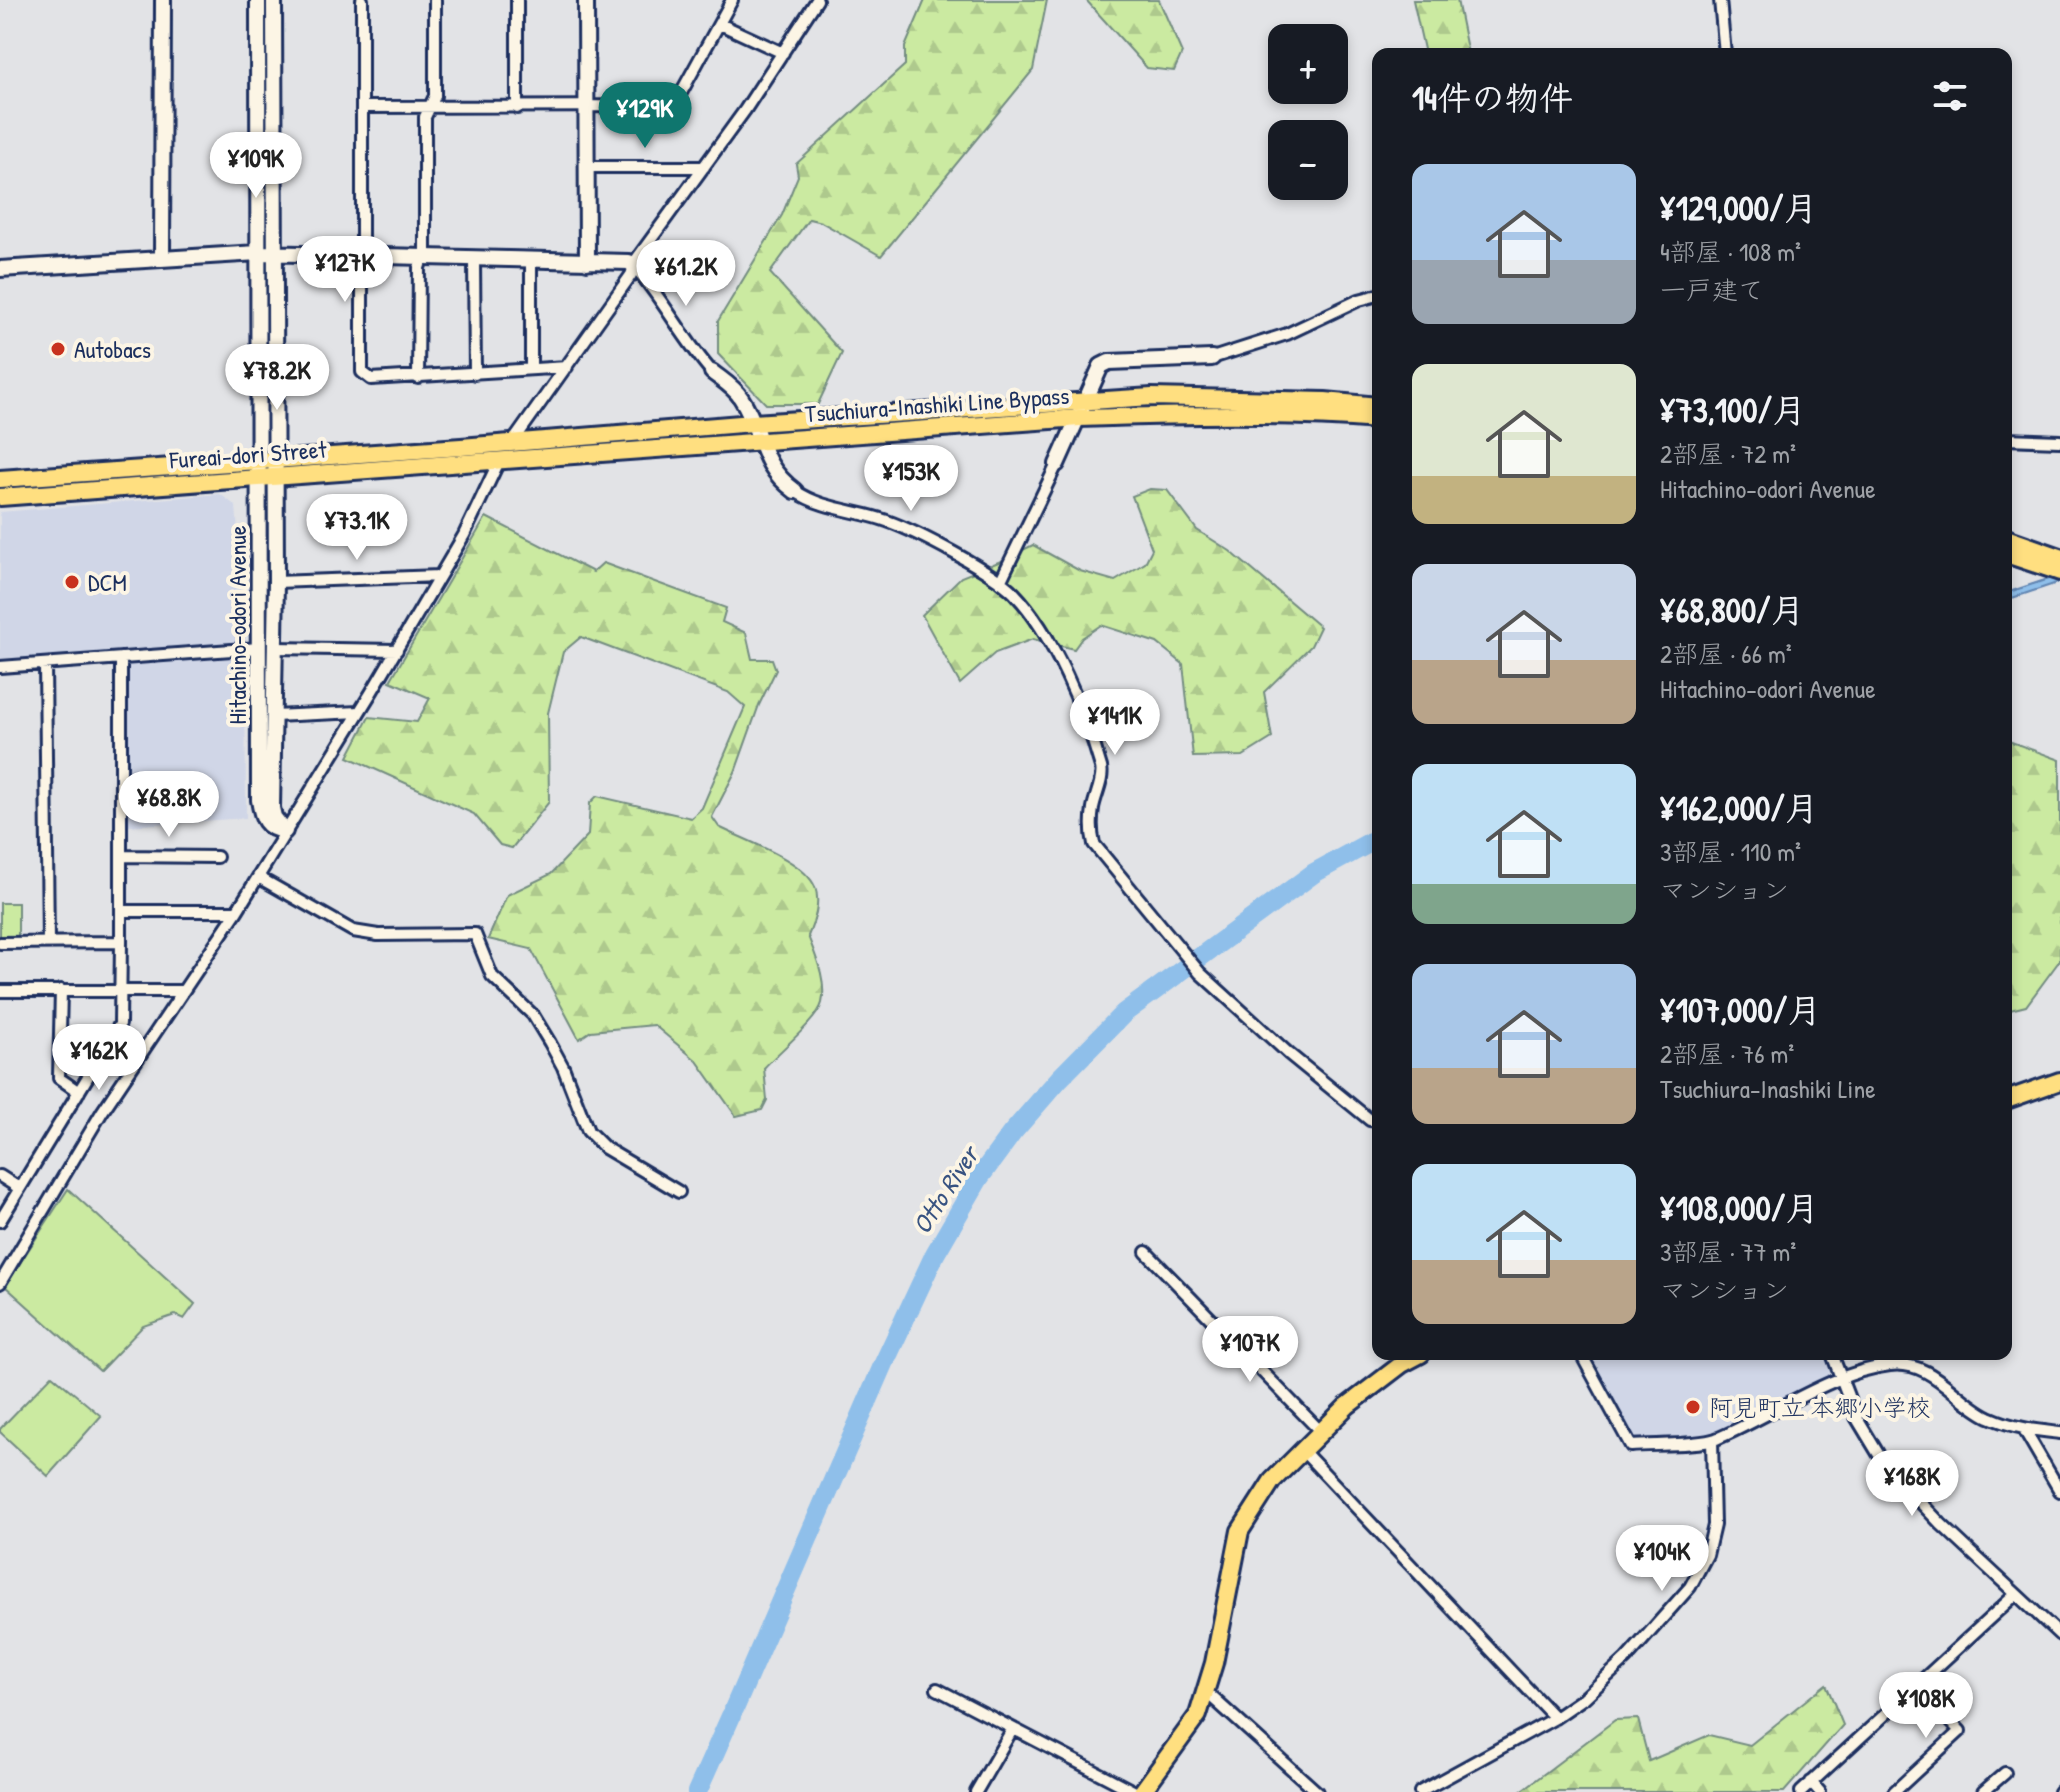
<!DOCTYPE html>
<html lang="ja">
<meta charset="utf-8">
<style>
body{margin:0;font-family:"Patrick Hand","Klee One",sans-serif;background:#20242c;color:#f1f3f6;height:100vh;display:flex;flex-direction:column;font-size:30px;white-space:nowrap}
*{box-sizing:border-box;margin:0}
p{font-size:26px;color:#9ea1a6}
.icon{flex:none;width:44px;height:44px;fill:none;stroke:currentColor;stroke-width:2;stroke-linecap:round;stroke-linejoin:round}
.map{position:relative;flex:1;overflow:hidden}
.drawer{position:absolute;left:1372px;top:48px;width:640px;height:1312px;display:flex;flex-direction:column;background:#171b24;border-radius:16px;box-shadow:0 4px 12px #0003}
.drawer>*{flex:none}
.controls{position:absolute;left:1268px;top:24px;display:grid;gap:16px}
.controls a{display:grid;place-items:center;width:80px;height:80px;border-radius:16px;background:#171b24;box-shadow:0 4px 12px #0003;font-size:40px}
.price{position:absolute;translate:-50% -68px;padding:0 18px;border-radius:28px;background:#fff;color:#222;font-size:26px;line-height:52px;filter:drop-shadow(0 2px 4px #0008)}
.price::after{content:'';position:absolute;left:50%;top:48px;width:24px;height:18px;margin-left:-12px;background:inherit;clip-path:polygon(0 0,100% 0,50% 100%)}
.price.selected{background:#0f766e;color:#fff}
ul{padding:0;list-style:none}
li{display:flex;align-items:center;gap:24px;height:200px;padding:0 40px}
li span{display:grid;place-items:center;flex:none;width:224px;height:160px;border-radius:16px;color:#555}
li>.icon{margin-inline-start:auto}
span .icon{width:96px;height:96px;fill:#fffc;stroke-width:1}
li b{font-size:34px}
h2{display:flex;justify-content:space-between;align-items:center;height:96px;padding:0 40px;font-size:34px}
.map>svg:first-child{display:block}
.built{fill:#d0d6e7}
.grass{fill:#cbeaa1;stroke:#738c80;stroke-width:2}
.forest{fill:url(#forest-firs);stroke:#738c80;stroke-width:2}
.water{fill:#8fbfea;stroke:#6185b2;stroke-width:2}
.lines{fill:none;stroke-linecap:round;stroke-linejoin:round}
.river{stroke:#8fbfea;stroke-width:20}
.street-casing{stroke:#1b2f5e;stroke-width:16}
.secondary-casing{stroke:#1b2f5e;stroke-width:20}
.primary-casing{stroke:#1b2f5e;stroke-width:22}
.street{stroke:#fcf5e5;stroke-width:10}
.secondary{stroke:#fcf5e5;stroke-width:14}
.primary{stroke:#ffdf80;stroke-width:16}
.poi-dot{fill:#c8321e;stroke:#fcf5e5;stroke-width:3}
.labels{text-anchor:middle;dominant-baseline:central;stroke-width:8;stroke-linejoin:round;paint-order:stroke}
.poi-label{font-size:24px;fill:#1b2f5e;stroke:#fcf5e5;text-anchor:start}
.street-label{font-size:24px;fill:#1b2f5e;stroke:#fcf5e5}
.water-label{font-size:26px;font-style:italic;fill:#385381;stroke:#fcf5e5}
</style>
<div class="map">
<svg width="2060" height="1792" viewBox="0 0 2060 1792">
<defs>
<pattern id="forest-firs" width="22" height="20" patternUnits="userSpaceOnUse" patternTransform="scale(2)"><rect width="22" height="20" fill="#cbeaa1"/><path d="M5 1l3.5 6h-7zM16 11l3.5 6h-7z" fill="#aec98d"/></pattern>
</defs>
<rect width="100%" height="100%" fill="#e2e3e6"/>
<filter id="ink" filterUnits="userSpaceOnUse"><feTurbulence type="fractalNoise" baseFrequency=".0125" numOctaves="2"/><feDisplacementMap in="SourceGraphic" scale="16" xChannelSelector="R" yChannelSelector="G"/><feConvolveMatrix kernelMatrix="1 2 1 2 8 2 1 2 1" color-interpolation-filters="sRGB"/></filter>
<g filter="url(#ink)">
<path class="built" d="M220 494 236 506 246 638 239 643 158 650 0 659V512Z
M235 657 245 664 246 818 127 826 125 665Z
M1589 1354H1829L1832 1365 1828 1378 1711 1435 1643 1441 1635 1439Z"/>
<path class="grass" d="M0 903H18V936H0Z
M68 1189 195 1304 184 1319 175 1315 143 1326 100 1371 5 1286Z
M52 1375 101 1416 48 1476 0 1432V1429Z"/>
<path class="forest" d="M925 0H1047L1033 70 881 256 821 222 809 219 770 273 842 353 818 404H766L718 354V321L782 215 798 176 796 164 905 65V47Z
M1086 0H1159L1182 53 1174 71 1147 68Z
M1413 0H1457L1468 54H1425Z
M1150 489 1167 490 1197 530 1230 551 1320 627 1311 646 1264 692 1272 738 1243 756 1193 757 1183 664 1157 643 1101 625 1082 638 1074 649 1033 639 995 653 960 684 922 615 961 577 1001 561 1033 545 1080 571 1115 581 1145 563 1152 549 1132 496Z
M486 517 593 572 603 563 726 608 722 622 746 633 752 659H772L776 670 759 705 735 772 712 817 719 827C744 840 804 860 815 887 821 903 814 922 808 936 816 957 827 981 822 1003 818 1020 777 1053 764 1068L767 1100 762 1110 736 1116 697 1061 654 1025 591 1031 579 1039 531 949 488 939 507 895 551 874 588 835 590 803 597 796 691 818 702 808 745 707 728 692 581 637 563 652 548 713 549 802 512 848 500 845 474 814 348 757 369 717 417 722 430 698 390 681Z
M2006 740 2060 760V960L2026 1006 2006 1011Z
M1826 1684 1843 1725 1784 1792H1520L1615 1720 1638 1719 1649 1761 1709 1735 1750 1745Z"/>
<path class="water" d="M2060 575V582L2006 600V593Z
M1378 833V842L1316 877 1312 870Z"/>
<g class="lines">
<path class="river" d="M734 1709 885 1361 935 1254 979 1178 1012 1133 1059 1079 1124 1013 1314 873 1378 838
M697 1792 731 1716"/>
<g class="street-casing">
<path id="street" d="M362 0V372L371 379 567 367
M517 0V108
M1720 0 1725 54
M720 24 783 53
M363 107 667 106 676 102 732 0
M587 167H704
M474 260 475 374
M634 266C663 299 683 339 712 372
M1212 358 1287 334 1359 300 1378 295
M531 369V262
M418 378 419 268 425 250V117L435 96V0
M2006 439 2060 441
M512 443 631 275 636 260 745 110 817 0
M795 491C823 510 857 510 887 521 918 532 992 571 1014 593 1053 633 1086 714 1101 767 1104 779 1095 796 1093 808 1091 821 1091 832 1094 844L1200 973 1289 1054 1370 1120 1378 1121
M276 582 439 576
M1000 582 1057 464
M275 648 397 650
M45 664 48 942
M0 667 259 648
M274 716 359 712
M121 856 217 857
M258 877 353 931 378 935 475 934 492 976 533 1015 550 1043 563 1067 588 1131 605 1148 679 1192
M121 911H237
M0 943 121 942V658
M61 990 59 1078 79 1092
M0 991H183
M0 1176 19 1188
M0 1221 120 1024 121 942
M1146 1252 1322 1433
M0 1283 102 1112 237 911 371 693 464 535 500 459
M1581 1354 1631 1446C1652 1444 1697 1446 1716 1439 1770 1417 1831 1372 1890 1365 1933 1360 1954 1400 1989 1417 2014 1428 2033 1430 2060 1433
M1832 1354 1856 1417 1885 1465 1941 1524 2060 1635
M2025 1431 2060 1491
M1303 1451 1555 1718
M937 1689 1135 1792
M1205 1691 1317 1792
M1811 1782 1820 1792
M976 1792 1012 1730
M1420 1792 1555 1718 1584 1698 1626 1659 1690 1587 1707 1555 1714 1525 1712 1440
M1801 1792 2016 1594
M1894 1792 1960 1731 1917 1687
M1983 1792 2005 1773
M2059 1792 2060 1791"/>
</g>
<g class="secondary-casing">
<path id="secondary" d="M258 0 259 800C262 818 265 829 285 831
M274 0 276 582 272 808 274 817 285 831
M586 0 587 262
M162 257 163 0
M0 269 258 253 629 262 634 266
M712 372C722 380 734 387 741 398 764 433 757 463 795 491
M1057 464 1101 366 1109 362 1212 358"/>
</g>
<g class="primary-casing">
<path id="primary" d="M0 479 461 447 753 423 1152 397 1325 401 1378 406
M0 497 1079 418C1178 415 1279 412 1378 420
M2006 538 2060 557
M2006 554 2060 572
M2006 1100 2060 1081
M1142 1792 1198 1715 1214 1663 1240 1531 1272 1481 1347 1406 1402 1364 1421 1354"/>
</g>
<use href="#street" class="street"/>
<use href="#secondary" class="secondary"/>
<use href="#primary" class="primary"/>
</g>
</g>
<g class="poi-dot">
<circle cx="58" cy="349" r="8"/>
<circle cx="72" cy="582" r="8"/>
<circle cx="1693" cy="1407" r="8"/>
</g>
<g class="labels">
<g class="poi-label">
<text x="74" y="349">Autobacs</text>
<text x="88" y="582">DCM</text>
<text x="1709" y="1407">阿見町立 本郷小学校</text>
</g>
<g class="street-label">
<text transform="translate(937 404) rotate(-4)">Tsuchiura-Inashiki Line Bypass</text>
<text transform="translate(248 454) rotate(-4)">Fureai-dori Street</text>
<text transform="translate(237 625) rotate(-90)">Hitachino-odori Avenue</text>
</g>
<g class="water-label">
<text transform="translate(945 1190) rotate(-57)">Otto River</text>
</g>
</g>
</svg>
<div class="controls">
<a>+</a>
<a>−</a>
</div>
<b class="price selected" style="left:645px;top:150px">¥129K</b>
<b class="price" style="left:256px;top:200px">¥109K</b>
<b class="price" style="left:345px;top:304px">¥127K</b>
<b class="price" style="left:686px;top:308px">¥61.2K</b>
<b class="price" style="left:277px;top:412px">¥78.2K</b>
<b class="price" style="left:911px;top:513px">¥153K</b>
<b class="price" style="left:357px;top:562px">¥73.1K</b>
<b class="price" style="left:1115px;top:757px">¥141K</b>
<b class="price" style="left:169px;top:839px">¥68.8K</b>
<b class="price" style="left:99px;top:1092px">¥162K</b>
<b class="price" style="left:1250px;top:1384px">¥107K</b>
<b class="price" style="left:1912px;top:1518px">¥168K</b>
<b class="price" style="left:1662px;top:1593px">¥104K</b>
<b class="price" style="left:1926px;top:1740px">¥108K</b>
<section class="drawer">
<h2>14件の物件<svg class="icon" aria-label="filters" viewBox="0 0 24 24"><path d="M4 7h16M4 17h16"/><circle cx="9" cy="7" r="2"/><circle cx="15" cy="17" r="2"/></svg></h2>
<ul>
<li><span style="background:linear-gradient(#a9c7e8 60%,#9aa5b1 0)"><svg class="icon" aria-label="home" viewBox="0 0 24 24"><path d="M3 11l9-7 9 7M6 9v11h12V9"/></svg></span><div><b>¥129,000/月</b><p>4部屋 · 108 m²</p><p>一戸建て</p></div></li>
<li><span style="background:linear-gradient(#dfe7d0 70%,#c2b280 0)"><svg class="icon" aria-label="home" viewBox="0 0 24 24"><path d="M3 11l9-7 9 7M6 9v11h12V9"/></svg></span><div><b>¥73,100/月</b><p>2部屋 · 72 m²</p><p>Hitachino-odori Avenue</p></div></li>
<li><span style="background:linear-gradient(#c9d6e8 60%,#b9a48a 0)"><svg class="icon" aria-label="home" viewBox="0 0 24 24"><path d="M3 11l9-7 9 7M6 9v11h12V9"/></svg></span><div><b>¥68,800/月</b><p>2部屋 · 66 m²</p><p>Hitachino-odori Avenue</p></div></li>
<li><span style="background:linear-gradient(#bfe0f5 75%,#7fa58c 0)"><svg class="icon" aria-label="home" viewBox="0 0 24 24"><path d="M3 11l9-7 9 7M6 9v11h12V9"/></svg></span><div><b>¥162,000/月</b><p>3部屋 · 110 m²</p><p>マンション</p></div></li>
<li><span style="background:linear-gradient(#a9c7e8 65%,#b9a48a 0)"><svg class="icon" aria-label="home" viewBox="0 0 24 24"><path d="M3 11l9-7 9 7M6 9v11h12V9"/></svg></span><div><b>¥107,000/月</b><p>2部屋 · 76 m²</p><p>Tsuchiura-Inashiki Line</p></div></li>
<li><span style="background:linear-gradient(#bfe0f5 60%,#b9a48a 0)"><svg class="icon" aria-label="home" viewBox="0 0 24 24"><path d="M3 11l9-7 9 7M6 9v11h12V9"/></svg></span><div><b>¥108,000/月</b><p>3部屋 · 77 m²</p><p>マンション</p></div></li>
</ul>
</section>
</div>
